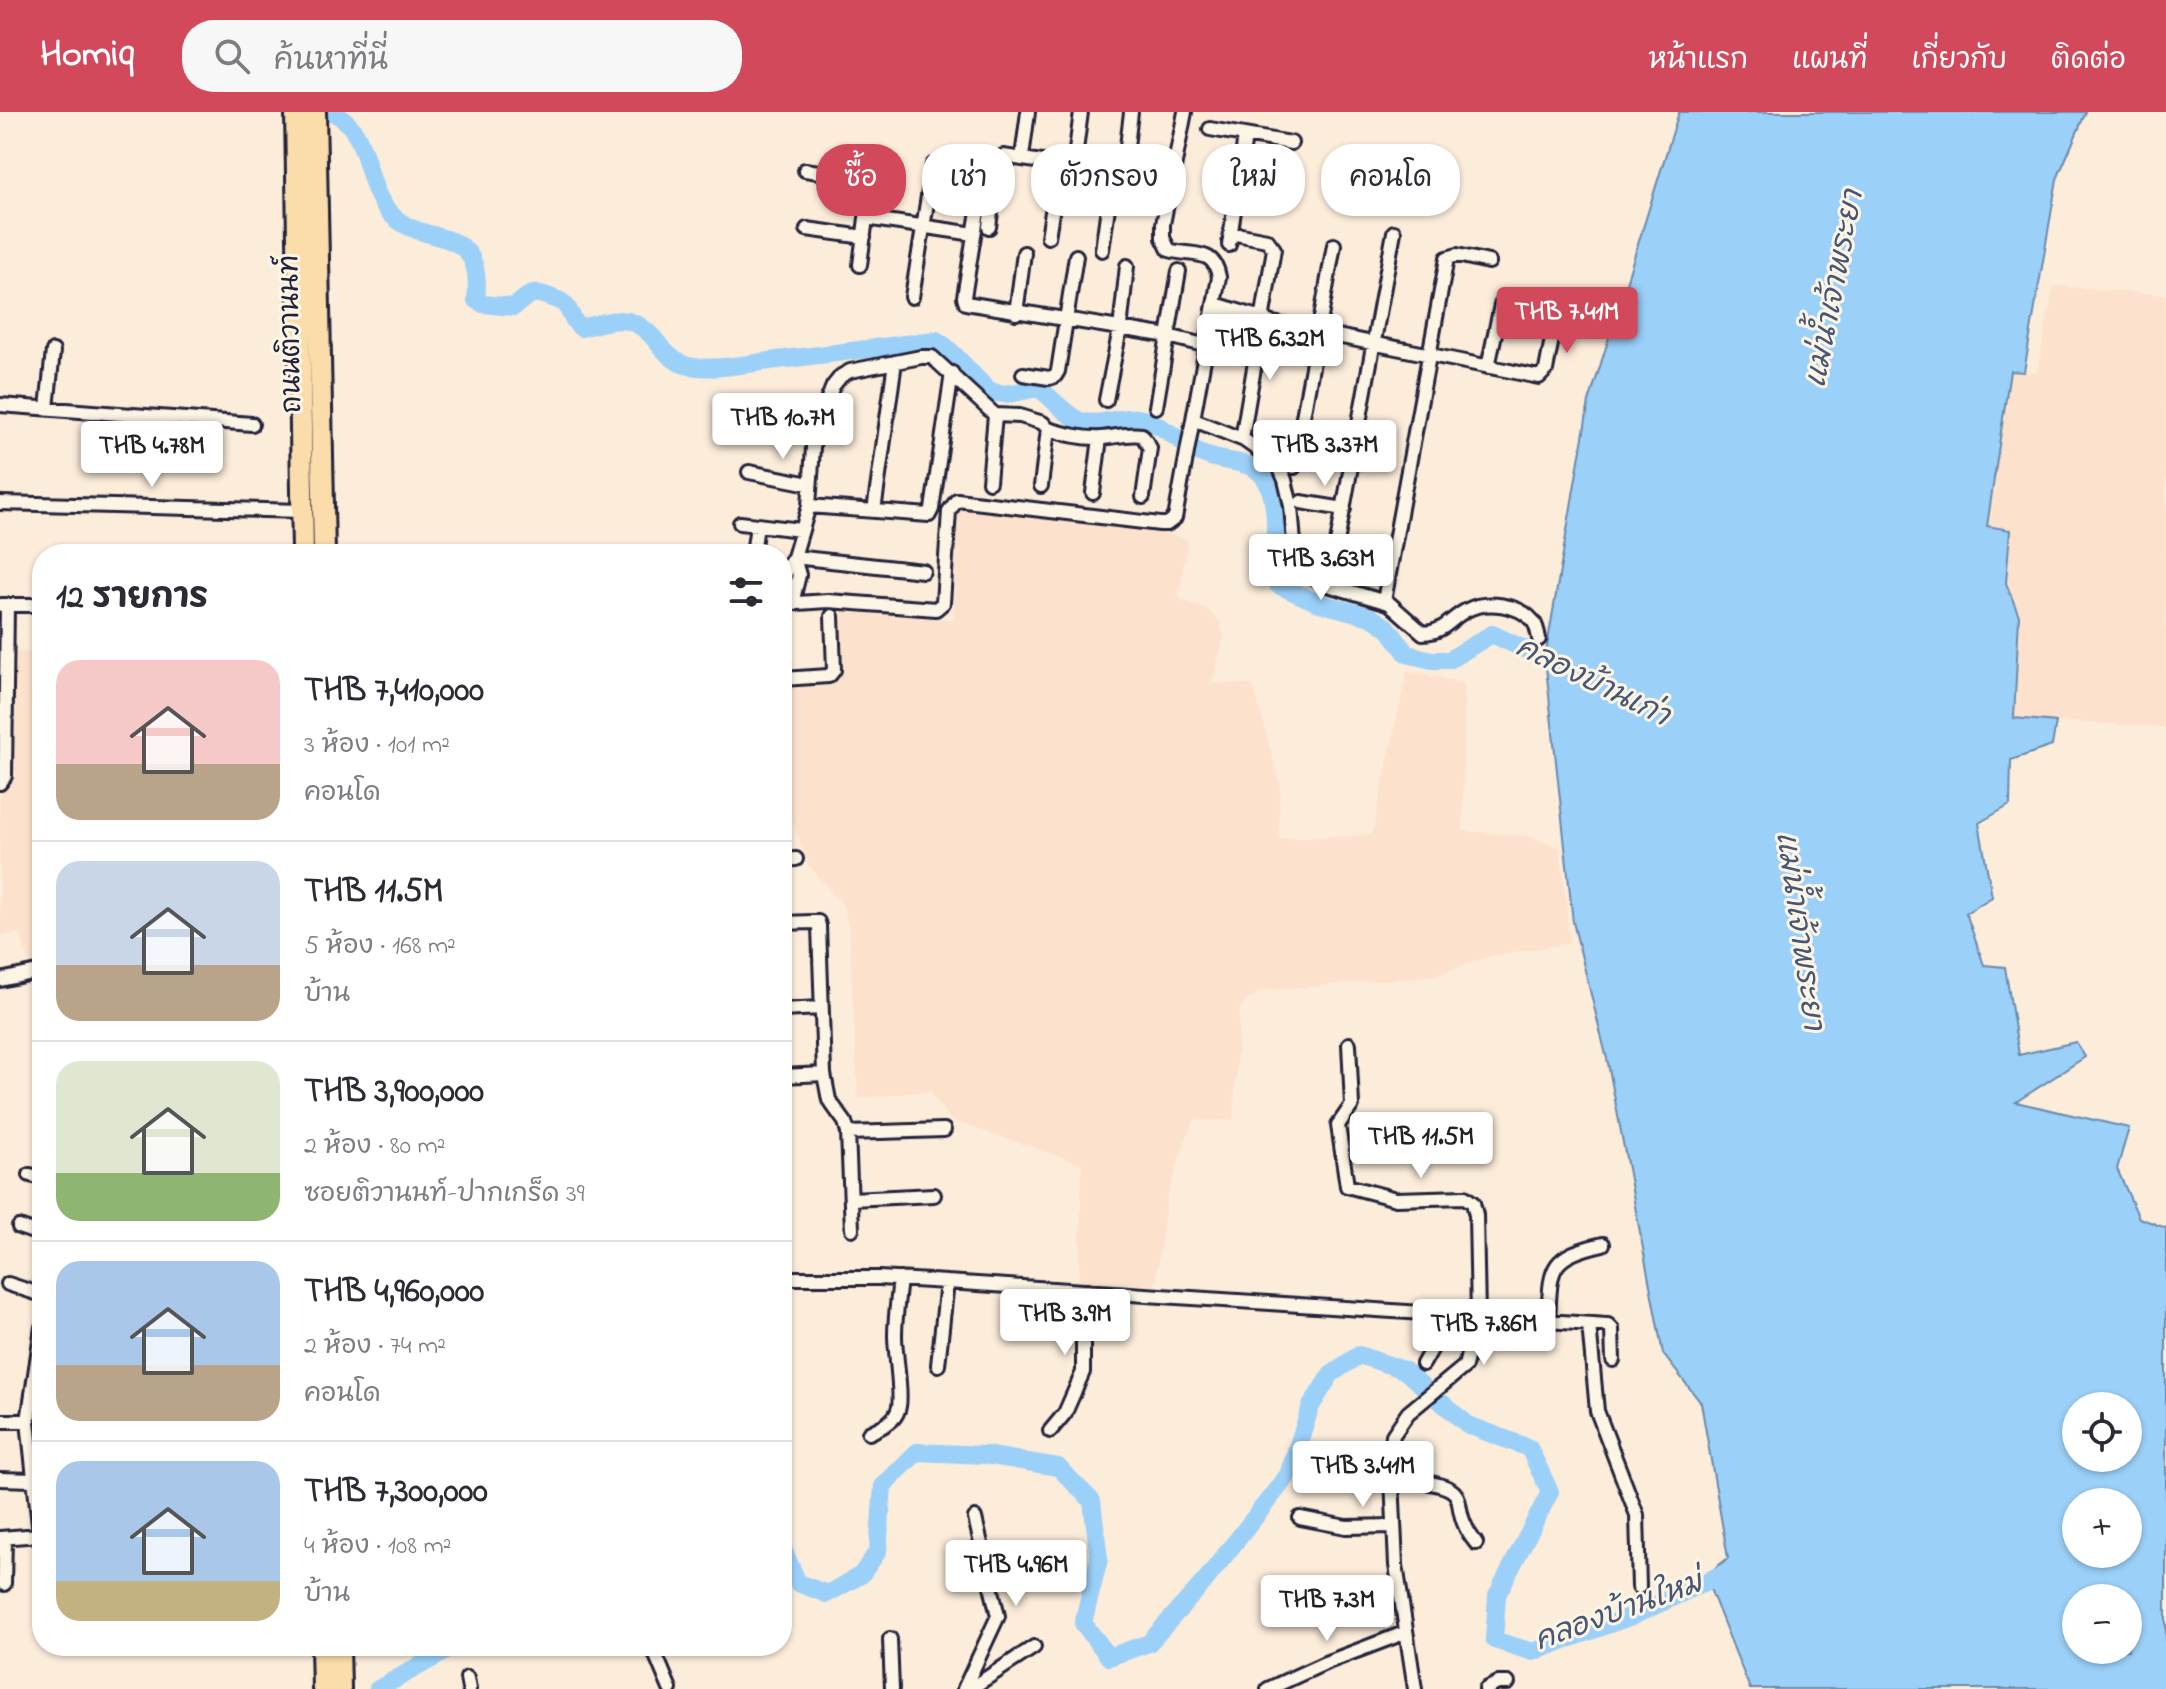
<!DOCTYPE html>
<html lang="th">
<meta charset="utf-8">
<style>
body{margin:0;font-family:"Indie Flower","Playpen Sans Thai",sans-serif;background:#f7f7f7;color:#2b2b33;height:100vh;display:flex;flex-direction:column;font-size:30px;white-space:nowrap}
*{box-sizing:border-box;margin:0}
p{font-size:26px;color:#7c7c81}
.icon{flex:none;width:44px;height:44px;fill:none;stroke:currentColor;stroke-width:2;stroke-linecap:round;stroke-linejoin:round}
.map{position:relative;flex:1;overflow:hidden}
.drawer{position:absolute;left:32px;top:432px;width:760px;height:1112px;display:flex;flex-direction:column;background:#fff;border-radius:32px;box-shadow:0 2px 6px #0004}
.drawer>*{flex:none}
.top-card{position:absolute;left:816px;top:32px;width:760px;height:72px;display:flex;gap:16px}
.controls{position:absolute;left:2062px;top:1280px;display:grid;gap:16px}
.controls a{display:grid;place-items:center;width:80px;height:80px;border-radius:50%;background:#fff;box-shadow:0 2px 6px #0004;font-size:40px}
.price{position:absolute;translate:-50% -68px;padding:0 18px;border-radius:8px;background:#fff;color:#222;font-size:26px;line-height:52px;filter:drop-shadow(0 2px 4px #0008)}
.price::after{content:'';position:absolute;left:50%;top:48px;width:24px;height:18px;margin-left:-12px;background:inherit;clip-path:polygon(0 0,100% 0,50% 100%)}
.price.active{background:#d1495b;color:#fff}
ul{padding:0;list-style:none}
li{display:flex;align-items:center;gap:24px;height:200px;padding:0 24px}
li+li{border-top:2px solid #e1e1e2}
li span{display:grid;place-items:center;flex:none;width:224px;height:160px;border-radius:24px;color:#555}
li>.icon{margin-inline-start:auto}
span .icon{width:96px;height:96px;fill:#fffc;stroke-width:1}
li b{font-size:34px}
h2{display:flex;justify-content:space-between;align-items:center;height:96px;padding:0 24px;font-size:34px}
.tag{padding:0 28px;border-radius:32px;background:#fff;box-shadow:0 2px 6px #0004;font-size:28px;line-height:72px}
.tag.active{background:#d1495b;color:#fff}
header{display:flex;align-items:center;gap:48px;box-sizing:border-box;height:112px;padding:0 40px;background:#d1495b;color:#fff}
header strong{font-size:38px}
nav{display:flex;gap:44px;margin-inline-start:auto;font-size:28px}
.search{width:560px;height:72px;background:#f7f7f7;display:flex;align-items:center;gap:20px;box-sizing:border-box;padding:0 28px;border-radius:32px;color:#7c7c81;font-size:30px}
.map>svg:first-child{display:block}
.built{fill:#fce1cd}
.water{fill:#9bd0f9;stroke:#6b8aad;stroke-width:2;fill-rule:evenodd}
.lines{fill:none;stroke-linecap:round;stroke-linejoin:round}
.river{stroke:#9bd0f9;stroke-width:18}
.street-casing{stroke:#22223b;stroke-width:18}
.primary-casing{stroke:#22223b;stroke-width:26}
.street{stroke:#fcf5e5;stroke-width:12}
.primary{stroke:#faddab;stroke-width:20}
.labels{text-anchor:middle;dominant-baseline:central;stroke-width:6;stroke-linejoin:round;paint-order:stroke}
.street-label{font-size:28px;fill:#22223b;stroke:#fcf5e5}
.water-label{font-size:30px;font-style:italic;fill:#465674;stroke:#fcf5e5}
</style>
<header>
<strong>Homiq</strong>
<div class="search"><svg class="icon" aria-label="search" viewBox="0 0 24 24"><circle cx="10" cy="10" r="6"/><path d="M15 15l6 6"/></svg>ค้นหาที่นี่</div>
<nav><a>หน้าแรก</a><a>แผนที่</a><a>เกี่ยวกับ</a><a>ติดต่อ</a></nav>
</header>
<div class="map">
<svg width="2166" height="1577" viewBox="0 0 2166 1577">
<rect width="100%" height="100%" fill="#fcecda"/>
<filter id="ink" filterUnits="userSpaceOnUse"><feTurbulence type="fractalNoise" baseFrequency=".0125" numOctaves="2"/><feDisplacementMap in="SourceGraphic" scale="16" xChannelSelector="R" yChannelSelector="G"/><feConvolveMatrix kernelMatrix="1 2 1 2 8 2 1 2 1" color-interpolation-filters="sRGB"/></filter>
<g filter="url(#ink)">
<path class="built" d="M2054 174 2166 183V615L2014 607 2019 504 2006 471 2010 419 1987 415 2010 258 2037 260Z
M958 392 1105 409 1188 427 1178 486 1208 498 1219 509 1224 525 1212 571 1253 573 1280 673 1278 727 1372 723 1407 559 1464 571 1463 719 1528 724 1560 736 1570 831 1490 844 1432 864 1259 879 1240 895 1233 1008H1195L1189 1018 1167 1084 1155 1173 1079 1169 1082 1052 951 1008 930 979 858 986 849 817 843 793 808 752 785 688 782 672V570L841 565V500L953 508Z
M11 540 42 541V851L31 853 20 821 0 823V677L11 676Z"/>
<path class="water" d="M1679 0H2086L2057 67 2024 260 2010 259 1987 414 2010 418 2006 471 2019 504 2014 606 2056 610 2052 634 2011 648 2010 693 1979 711 1992 785 1966 801 1984 853 2005 855 2019 943 2076 930 2085 945 2016 990 2129 1016 2117 1057 2139 1106 2166 1116V1577H1750L1705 1464 1728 1446 1701 1291 1663 1242 1608 951 1573 810 1545 546 1589 290ZM2076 1294H2128V1346H2076ZM2076 1390H2128V1442H2076ZM2076 1486H2128V1538H2076Z"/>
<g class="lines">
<path class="river" d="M332 0C371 17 363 70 388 99 422 139 485 106 476 188L483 192 514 195C532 180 532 178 555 187 560 189 563 189 566 194 573 202 571 209 581 216 619 206 635 200 661 235 668 243 675 250 685 253 710 260 751 251 777 248 830 242 883 235 936 228 956 239 979 274 993 280 1006 285 1025 278 1038 276 1052 285 1066 304 1081 309 1099 315 1118 304 1136 306 1162 309 1182 334 1205 343 1227 353 1256 345 1268 372 1279 396 1274 438 1275 463L1278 473 1316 490 1371 505 1388 516 1407 542 1432 548H1449L1492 522 1567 557
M782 1435 798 1471 827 1482 861 1463 878 1439 883 1374 917 1340 985 1343 1058 1355 1092 1389 1099 1447 1083 1511 1109 1545 1149 1531 1204 1470 1288 1363 1311 1294 1331 1262 1359 1243 1404 1258 1468 1313 1529 1336 1550 1380 1497 1483 1494 1528 1533 1540 1637 1502 1727 1460
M378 1577 448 1538 462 1534"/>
<g class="street-casing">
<path id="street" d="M1210 17 1291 31
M1022 45 1028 0
M1074 54 1081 0
M805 58 875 68
M1124 61 1131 0
M984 62 964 185 966 191 1168 224 1208 234
M866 106 974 122
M989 115 998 48 1003 44 1173 70
M807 117 864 125
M1231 121 1267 128 1274 137 1242 327
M1048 125 1060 51
M1229 133 1245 24
M1102 138 1113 60
M860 153 866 106 880 46
M912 185 933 53
M1215 192 1265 207
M1016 201 1024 141
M1213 202 1261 212 1268 210 1539 265 1546 258 1555 211
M1488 255 1501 193
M1023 262 1049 266 1055 264 1058 259 1076 144
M1106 288 1120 217 1127 154
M0 293 252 312
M1156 295 1179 159
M47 296 53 239
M1194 308 1244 328 1278 352 1285 368 1291 394 1294 431 1303 459 1328 473 1389 491 1423 521C1446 520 1449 507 1467 498 1486 488 1519 492 1533 509 1537 514 1538 521 1539 527
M762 311 814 321
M1294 355 1334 133
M749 360 809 372
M989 370 995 303
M1041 374 1048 317
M1093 381 1100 326
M1301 390 1344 397
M0 391 303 399
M809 394 929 403 932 397 952 261
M874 399 895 250
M740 411 801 418
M753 442 757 413
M794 445 923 459
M1332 458 1394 120
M1384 489 1447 146 1457 143 1489 150
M792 491 787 481 785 465 787 455 794 445 809 394 814 321 833 274 841 264 850 259 921 245H932L995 303 1020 304 1043 311 1048 317C1065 322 1083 327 1101 326 1116 325 1127 321 1142 323L1150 336 1143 385
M792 491 799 463 794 445
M782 492 828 489 936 497 943 491 949 399 957 388 1160 412H1167L1175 406 1219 165C1214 135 1192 145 1169 138L1163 126V112L1185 0
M1 493H42
M782 567 829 564 834 558 832 504
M0 671 5 664 7 493
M782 748 796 747
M782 811 813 810H818L819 814 824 962 829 988 845 1010 848 1021 852 1117
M0 868 42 859
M782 898 821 896
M1349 932 1352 993 1338 1013 1347 1074 1396 1087 1465 1085 1473 1091 1476 1103 1478 1203 1465 1254 1408 1301 1393 1323 1391 1345 1396 1453 1415 1577
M782 964 824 962
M848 1021 944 1018
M30 1063 42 1066
M851 1087 934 1083
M19 1115 42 1123
M782 1166H879L947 1170 1608 1213 1612 1217 1613 1248
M8 1172 42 1183
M1548 1209C1551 1156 1547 1145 1603 1132
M1589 1212 1597 1299 1637 1403 1639 1475
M1423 1252 1436 1229 1445 1201
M938 1253 947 1170
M0 1309H28
M1050 1319 1065 1301 1083 1260V1203L1088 1179
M869 1321C880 1315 894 1311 898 1298 903 1287 895 1241 895 1224 895 1205 898 1186 900 1167
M0 1367 33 1368
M1409 1368C1484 1376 1442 1389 1476 1431
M1300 1406 1346 1415 1394 1414
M0 1426 40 1423 28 1309 42 1215
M4 1472 5 1426
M890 1527 892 1577
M652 1534 670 1577
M467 1566 469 1577
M964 1577 998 1504 975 1406
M970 1577 1034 1535
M1268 1577 1325 1551 1404 1521
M1486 1577 1498 1571H1508"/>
</g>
<g class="primary-casing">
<path id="primary" d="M296 0 303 442
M315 0 324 442
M322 1534 323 1577
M339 1534 340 1577"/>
</g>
<use href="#street" class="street"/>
<use href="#primary" class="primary"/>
</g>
</g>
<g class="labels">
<g class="street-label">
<text transform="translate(292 222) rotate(-91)">ถนนติวานนท์</text>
</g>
<g class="water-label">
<text transform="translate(1836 177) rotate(-79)">แม่น้ำเจ้าพระยา</text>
<text transform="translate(1592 571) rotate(26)">คลองบ้านเก่า</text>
<text transform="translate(1798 819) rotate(82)">แม่น้ำเจ้าพระยา</text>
<text transform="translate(1619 1501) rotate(-20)">คลองบ้านใหม่</text>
</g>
</g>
</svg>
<div class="controls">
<a><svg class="icon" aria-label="locate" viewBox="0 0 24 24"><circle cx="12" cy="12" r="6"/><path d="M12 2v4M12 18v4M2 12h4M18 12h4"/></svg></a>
<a>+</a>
<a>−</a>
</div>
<b class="price active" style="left:1567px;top:243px">THB 7.41M</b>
<b class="price" style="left:1270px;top:270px">THB 6.32M</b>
<b class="price" style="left:783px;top:349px">THB 10.7M</b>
<b class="price" style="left:1325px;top:376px">THB 3.37M</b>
<b class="price" style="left:152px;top:377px">THB 4.78M</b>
<b class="price" style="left:1321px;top:490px">THB 3.63M</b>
<b class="price" style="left:1421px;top:1068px">THB 11.5M</b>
<b class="price" style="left:1065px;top:1245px">THB 3.9M</b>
<b class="price" style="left:1484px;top:1255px">THB 7.86M</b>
<b class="price" style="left:1363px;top:1397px">THB 3.41M</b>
<b class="price" style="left:1016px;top:1496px">THB 4.96M</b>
<b class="price" style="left:1327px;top:1531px">THB 7.3M</b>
<div class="top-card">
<a class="tag active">ซื้อ</a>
<a class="tag">เช่า</a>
<a class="tag">ตัวกรอง</a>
<a class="tag">ใหม่</a>
<a class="tag">คอนโด</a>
</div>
<section class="drawer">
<h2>12 รายการ<svg class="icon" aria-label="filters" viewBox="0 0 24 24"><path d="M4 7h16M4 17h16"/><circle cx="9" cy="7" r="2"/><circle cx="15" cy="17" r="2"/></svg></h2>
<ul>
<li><span style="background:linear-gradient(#f6c9c9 65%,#b9a48a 0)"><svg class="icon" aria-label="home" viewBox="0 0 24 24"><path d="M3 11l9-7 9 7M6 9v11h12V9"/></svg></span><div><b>THB 7,410,000</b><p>3 ห้อง · 101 m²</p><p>คอนโด</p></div></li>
<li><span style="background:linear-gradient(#c9d6e8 65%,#b9a48a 0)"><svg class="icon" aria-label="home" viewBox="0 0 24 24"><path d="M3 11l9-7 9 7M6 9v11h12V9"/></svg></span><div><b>THB 11.5M</b><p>5 ห้อง · 168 m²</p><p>บ้าน</p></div></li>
<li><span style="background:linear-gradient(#dfe7d0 70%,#8fb573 0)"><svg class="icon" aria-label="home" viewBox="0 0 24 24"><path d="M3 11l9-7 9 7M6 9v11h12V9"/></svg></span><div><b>THB 3,900,000</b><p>2 ห้อง · 80 m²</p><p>ซอยติวานนท์-ปากเกร็ด 39</p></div></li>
<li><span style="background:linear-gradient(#a9c7e8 65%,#b9a48a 0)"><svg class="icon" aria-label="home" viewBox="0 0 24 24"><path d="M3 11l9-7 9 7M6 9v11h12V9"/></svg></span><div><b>THB 4,960,000</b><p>2 ห้อง · 74 m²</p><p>คอนโด</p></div></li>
<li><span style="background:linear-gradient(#a9c7e8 75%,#c2b280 0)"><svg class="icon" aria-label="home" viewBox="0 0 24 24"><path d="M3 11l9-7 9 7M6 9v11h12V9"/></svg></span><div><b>THB 7,300,000</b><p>4 ห้อง · 108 m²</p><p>บ้าน</p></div></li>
</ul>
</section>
</div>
